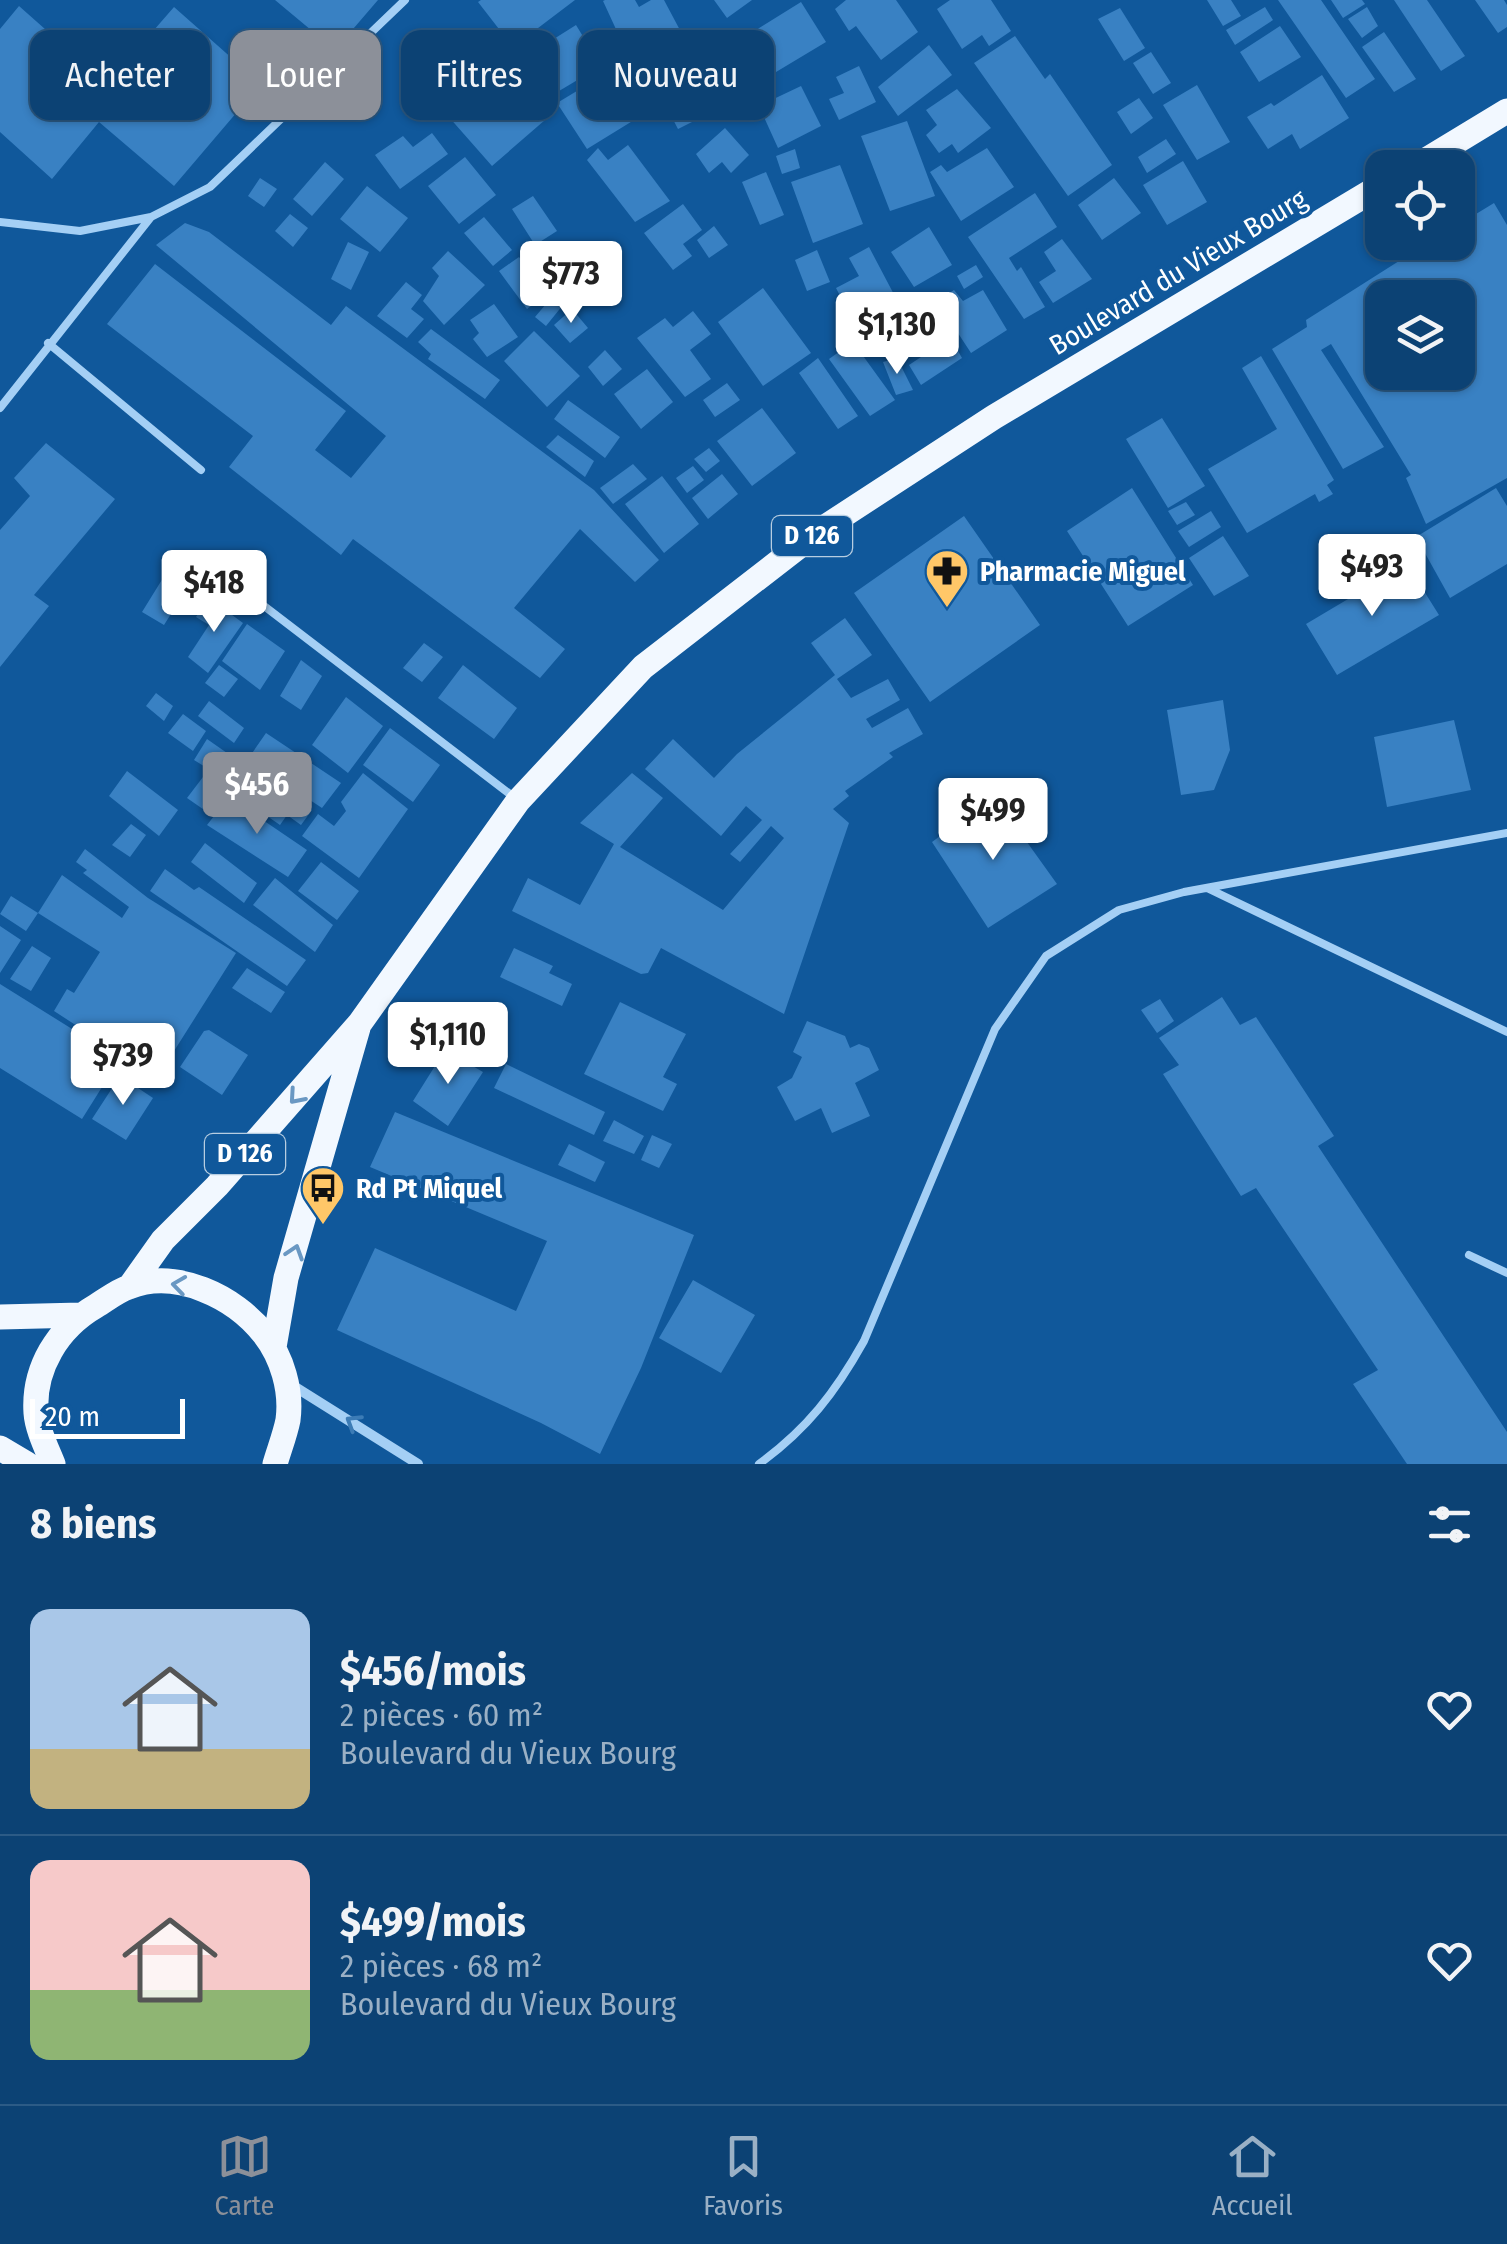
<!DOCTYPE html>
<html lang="fr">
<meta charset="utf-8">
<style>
body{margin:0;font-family:"Fira Sans Condensed",sans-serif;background:#1a4d7c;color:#f1f3f6;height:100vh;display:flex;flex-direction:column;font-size:38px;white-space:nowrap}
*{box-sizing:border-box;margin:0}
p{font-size:32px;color:#9ab0c5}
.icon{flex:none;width:55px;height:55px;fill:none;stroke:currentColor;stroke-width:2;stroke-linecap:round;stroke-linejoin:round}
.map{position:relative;height:1464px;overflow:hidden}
.panel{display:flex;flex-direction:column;background:#0c4274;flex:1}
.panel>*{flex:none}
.banner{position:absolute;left:30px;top:30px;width:1000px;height:90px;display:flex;gap:20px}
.controls{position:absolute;left:1365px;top:150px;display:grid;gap:20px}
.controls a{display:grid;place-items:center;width:110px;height:110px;border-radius:20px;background:#0c4274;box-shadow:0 2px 8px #0004,0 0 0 2px #2c5b86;font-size:50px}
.scale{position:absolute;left:30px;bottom:25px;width:155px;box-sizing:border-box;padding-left:10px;border:5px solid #fff;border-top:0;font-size:28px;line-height:35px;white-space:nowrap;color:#fff;-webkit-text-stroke:8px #10589b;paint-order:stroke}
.price{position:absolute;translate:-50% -85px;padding:0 22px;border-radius:10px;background:#fff;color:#222;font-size:32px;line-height:65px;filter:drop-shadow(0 2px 5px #0008)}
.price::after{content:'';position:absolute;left:50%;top:60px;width:30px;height:22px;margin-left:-15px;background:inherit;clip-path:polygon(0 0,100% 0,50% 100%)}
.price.active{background:#8c9099;color:#fff}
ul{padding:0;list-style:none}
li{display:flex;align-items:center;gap:30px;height:250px;padding:0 30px}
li+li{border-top:2px solid #2c5b86}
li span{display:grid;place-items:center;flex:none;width:280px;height:200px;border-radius:20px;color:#555}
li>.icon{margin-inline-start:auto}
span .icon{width:120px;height:120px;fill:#fffc;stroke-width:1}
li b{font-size:42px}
h2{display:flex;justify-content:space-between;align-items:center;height:120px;padding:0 30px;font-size:42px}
.pill{padding:0 35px;border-radius:20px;background:#0c4274;box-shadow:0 2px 8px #0004,0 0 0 2px #2c5b86;font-size:35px;line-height:90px}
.pill.active{background:#8c9099;color:#fff}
.menu{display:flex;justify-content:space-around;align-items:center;height:140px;border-top:2px solid #2c5b86;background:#0c4274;font-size:28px;color:#9ab0c5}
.menu a{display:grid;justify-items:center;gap:5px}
.menu .active{color:#8c9099}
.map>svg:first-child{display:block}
.building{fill:#3981c3;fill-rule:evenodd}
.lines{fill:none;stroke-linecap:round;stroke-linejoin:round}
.service{stroke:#a4cff5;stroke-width:8}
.minor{stroke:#a4cff5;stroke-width:10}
.primary{stroke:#f2f8ff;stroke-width:25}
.oneway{stroke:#6a98c3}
.oneway2{stroke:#3c7cb6}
.labels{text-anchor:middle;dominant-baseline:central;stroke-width:8;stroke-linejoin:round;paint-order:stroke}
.shield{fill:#10589b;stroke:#b7cde1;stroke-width:2.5}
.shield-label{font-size:25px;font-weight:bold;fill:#fff}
.street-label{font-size:28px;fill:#fff;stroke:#10589b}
.poi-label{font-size:28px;font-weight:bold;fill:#fff;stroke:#10589b;text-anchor:start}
</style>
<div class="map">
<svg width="1507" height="1464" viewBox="0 0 1507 1464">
<rect width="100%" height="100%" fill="#10589b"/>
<path class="building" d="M275 0H378L335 50Z
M481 0H575L513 47 478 2Z
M605 0H635L639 7 651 0H664L690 49 638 77 603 1Z
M714 0H752L727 18Z
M846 0H896L918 32 881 60 856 26 849 31 835 9Z
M950 0H991L1011 31 989 46 982 35 962 49 937 9Z
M1207 0H1231L1241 16 1223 26Z
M1278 0H1321L1375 79 1346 98Z
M1331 0H1362L1365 4 1343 18Z
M1394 0H1427L1465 56 1441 71Z
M1475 0H1504L1507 5V27L1498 33Z
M801 2 826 42 766 78 743 38Z
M19 6 107 84 174 7 261 84 174 186 99 122 52 179 0 132V29Z
M1265 7 1273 20 1235 45 1226 30Z
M1367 7 1378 26 1362 38 1348 19Z
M1120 8 1145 48 1124 61 1098 19Z
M576 25 601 66 554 94 530 54Z
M1280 26 1301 57 1259 82 1240 52Z
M1384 32 1416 79 1394 92 1362 47Z
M1015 36 1045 79 1050 74 1112 165 1068 196 974 63Z
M929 45 952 75 898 116 878 87Z
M1151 52 1171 83 1153 94 1133 63Z
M722 57 734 80 712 90 702 69Z
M693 64 718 109 678 129 654 83Z
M859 66 876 102 839 120 829 99 844 93 836 77Z
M610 71 639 117 587 149 557 103Z
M500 72 545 120 492 166 448 116Z
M1322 75 1349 118 1300 149 1292 134 1268 149 1247 117 1271 103 1274 106Z
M1197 85 1230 142 1197 160 1163 105Z
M801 86 821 126 778 148 759 106Z
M957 89 991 128 958 153 952 144 939 153 926 135 937 125 926 110Z
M1139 98 1153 118 1131 134 1117 112Z
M907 121 935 196 890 211 861 136Z
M725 128 749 155 731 173 722 162 709 173 696 154Z
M432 133 448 154 400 189 375 155 403 136 413 147Z
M1166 139 1176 154 1147 173 1138 157Z
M628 145 670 201 635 222 587 160 598 148 608 160Z
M987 148 1014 187 961 221 930 172 941 165 947 172Z
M795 149 800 168 782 174 776 156Z
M465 157 496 195 459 224 428 186Z
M1183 161 1207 202 1167 225 1143 185Z
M325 162 344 179 312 216 293 199Z
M840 165 863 224 813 243 791 182Z
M766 172 784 215 760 225 742 182Z
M260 178 277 189 264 207 248 196Z
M1114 178 1141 213 1102 240 1078 205Z
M367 186 408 218 380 252 340 219Z
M1035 193 1057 227 1009 258 1017 271 1021 267 1045 307 1024 319 968 237Z
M533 196 557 231 535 245 512 209Z
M1494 203 1507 225V478L1426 524 1406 478 1411 475 1331 344 1321 350 1384 447 1343 469 1272 349 1307 327 1306 320 1429 242H1458V225ZM1382 298H1458V372H1382Z
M683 204 702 230 683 244 692 256 673 270 644 233Z
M290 214 308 228 293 247 275 231Z
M484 217 512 250 493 266 464 233Z
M185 223 209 232 331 325 346 306 594 490 659 560 635 582 580 529 514 608 565 649 540 678 353 539 341 555 229 467 253 436 107 324 155 264 346 411 315 450 351 478 386 436 156 245Z
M714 226 728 245 709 258 697 240Z
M929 227 952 265 914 287 891 252Z
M1062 239 1092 279 1053 303 1039 282 1056 271 1044 252Z
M348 242 369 252 351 290 331 279Z
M869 247 899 304 862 327 855 325 836 288 859 276 849 258Z
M817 250 830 282 807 291 795 260Z
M448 251 485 285 444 325 423 301 439 276 432 268Z
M519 257 548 292 527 309 499 271Z
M976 265 983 277 964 289 957 276Z
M406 282 422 295 411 309 424 319 407 338 377 316Z
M763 288 811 353 763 386 718 322Z
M954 290 963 301 983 290 1007 330 971 353 937 301Z
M557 291 567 300 546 326 535 317Z
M494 304 518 337 487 357 473 339 479 333 470 320Z
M572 309 588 328 570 343 554 325Z
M693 311 711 334 690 350 711 379 685 397 637 338 665 318 673 327Z
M943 325 962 358 921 385 909 365 927 353 919 339Z
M431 329 500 380 485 399 428 359 431 354 418 342Z
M534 331 580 376 547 407 504 361Z
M853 342 895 400 870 416 829 359Z
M605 350 622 369 603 386 588 367Z
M1261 356 1334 480 1327 485 1333 494 1319 502 1315 494 1247 533 1208 469 1277 429 1242 368Z
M818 358 858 416 838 429 799 373Z
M897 358 913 390 896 395 883 362Z
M647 369 673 402 641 429 614 394Z
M727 383 740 400 715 417 703 400Z
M568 400 620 437 605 458 554 419Z
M762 408 796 453 752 486 717 441Z
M1162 418 1205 486 1168 508 1126 439Z
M558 435 594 461 585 477 546 447Z
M46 443 115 499 34 595 49 606 0 667V530L30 496 14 478Z
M709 448 720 461 706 472 694 459Z
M633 464 647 479 613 504 600 488Z
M693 466 704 480 687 493 676 478Z
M722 474 738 494 708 519 692 498Z
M662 476 699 524 664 553 625 504Z
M1132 488 1193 585 1128 626 1067 531Z
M1496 488 1507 506V564L1450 598 1416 537Z
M1186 502 1195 515 1177 525 1168 511Z
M1211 511 1221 527 1189 547 1178 531Z
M964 516 1040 625 930 702 854 593Z
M1223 536 1249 576 1214 596 1189 558Z
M1407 564 1439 615 1337 675 1306 624Z
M168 570 190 584 164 625 142 612Z
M209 598 243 623 208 673 188 657 209 625 196 617Z
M845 618 872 655 837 679 851 698 888 679 900 700 866 719 872 728 908 708 923 734 889 753 893 757 845 791 849 796 833 809 849 823 784 1014 661 948 648 973 641 974 512 911 528 878 580 905 614 844 580 823 632 773 663 798 620 847 723 910 784 838 771 826 740 862 730 854 762 820 746 806 721 836 645 769 673 739 714 778 737 754 835 675 811 643Z
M247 624 285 651 260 690 222 661Z
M424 643 443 657 422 682 403 668Z
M301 660 322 676 301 710 280 696Z
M219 665 238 679 224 697 205 683Z
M463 665 517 708 494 739 438 698Z
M156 693 173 706 164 721 146 706Z
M346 697 383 726 348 773 312 745Z
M1223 700 1230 750 1214 790 1181 795 1167 710Z
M209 701 244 728 234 743 198 716Z
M183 714 206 731 193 751 168 733Z
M1454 720 1471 790 1387 807 1374 737Z
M390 728 440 765 413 802 363 765Z
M266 733 341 783 322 808 248 759Z
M207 739 257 774 244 791 194 760Z
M127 771 178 810 159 836 109 796Z
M363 773 408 809 359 878 302 836 318 814 334 826 346 811 341 802Z
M263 774 312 810 301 825 287 815 280 825 244 800Z
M203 777 226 792 210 814 187 798Z
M994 796 1057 884 988 928 932 842Z
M229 797 307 850 288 877 207 825Z
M131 824 146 835 130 857 112 845Z
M205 843 257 883 244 903 191 862Z
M85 849 148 898 236 953 157 1078 54 1011 67 989 74 993 100 952 38 913 62 875 122 918 129 907 83 873 87 870 76 862Z
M321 862 359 891 337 920 298 891Z
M165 869 194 890 199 887 306 960 287 986 150 891Z
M275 878 333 925 315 952 253 905Z
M11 896 38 913 26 931 0 914Z
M0 926 21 940 0 973Z
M32 946 51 958 31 991 10 979Z
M514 948 553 966 549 973 572 984 562 1006 500 977Z
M247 968 285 992 271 1013 232 988Z
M0 984 117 1057 119 1060 82 1119 0 1068Z
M1222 997 1240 1025 1256 1017 1334 1136 1318 1146 1507 1432V1464H1407L1353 1384 1378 1370 1256 1188 1241 1196 1163 1074 1179 1065 1159 1038Z
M1160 999 1174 1021 1157 1033 1141 1010Z
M620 1002 686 1034 663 1077 677 1084 663 1111 584 1074Z
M807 1021 845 1036 850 1048 859 1044 869 1048 879 1070 855 1083 870 1116 832 1133 821 1108 795 1121 777 1087 792 1078 802 1057 793 1052Z
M209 1030 248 1055 222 1095 180 1067 204 1031Z
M445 1050 483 1072 448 1126 413 1101Z
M506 1064 605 1112 594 1135 494 1088Z
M120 1076 153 1098 126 1140 92 1119Z
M395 1112 694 1235 641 1368 600 1454 541 1423 337 1330 375 1248 516 1311 547 1241 370 1167Z
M614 1120 644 1136 634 1154 603 1141Z
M652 1135 672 1144 659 1168 641 1160Z
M569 1144 605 1162 595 1182 558 1165Z
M693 1280 755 1315 721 1373 659 1338Z"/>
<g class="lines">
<path class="service" d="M0 222 80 231 151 217 210 187 405 0
M48 343 201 470
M0 408 151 217
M204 560 515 798
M1207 888 1507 1032
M1469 1255 1507 1273
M759 1464C807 1429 835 1393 864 1341L995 1029 1046 956 1119 910 1184 892 1507 833"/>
<path class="minor" d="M292 1385 418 1464"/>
<path class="primary" d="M1413 168 1507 111
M131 1285 163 1240 217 1186 360 1023 518 801 643 667 816 533 994 417 1382 185
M0 1317 81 1315
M274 1347 286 1278 358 1028
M0 1448 27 1464
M53 1464C47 1449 37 1429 36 1413 33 1368 58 1328 96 1306 106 1300 117 1291 129 1287 176 1268 235 1297 264 1334 282 1357 292 1390 288 1420 285 1435 279 1450 275 1464"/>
</g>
<defs><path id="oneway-chevron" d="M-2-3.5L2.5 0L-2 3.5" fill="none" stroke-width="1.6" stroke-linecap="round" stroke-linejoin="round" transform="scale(2.5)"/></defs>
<g class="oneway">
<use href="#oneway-chevron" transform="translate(296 1097) rotate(131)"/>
<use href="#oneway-chevron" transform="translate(295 1252) rotate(-72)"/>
<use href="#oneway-chevron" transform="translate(179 1285) rotate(-172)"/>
</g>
<use class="oneway2" href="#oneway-chevron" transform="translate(353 1422) rotate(-148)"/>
<defs>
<g id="pharmacy-pin" transform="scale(2.25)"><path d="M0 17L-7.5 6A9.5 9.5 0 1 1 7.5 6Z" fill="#ffc768" stroke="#10589b"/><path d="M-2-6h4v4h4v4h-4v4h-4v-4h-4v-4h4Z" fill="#111"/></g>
<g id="bus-pin" transform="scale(2.25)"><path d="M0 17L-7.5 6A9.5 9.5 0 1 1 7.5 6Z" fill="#ffc768" stroke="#10589b"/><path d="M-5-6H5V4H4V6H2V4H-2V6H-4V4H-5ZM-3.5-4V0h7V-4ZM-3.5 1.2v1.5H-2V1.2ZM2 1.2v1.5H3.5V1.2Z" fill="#111"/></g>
</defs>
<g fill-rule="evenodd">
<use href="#pharmacy-pin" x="947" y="571"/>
<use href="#bus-pin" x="323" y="1188"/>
</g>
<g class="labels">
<g class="shield">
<rect x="772" y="516" width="80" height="40" rx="8"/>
<rect x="205" y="1134" width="80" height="40" rx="8"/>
</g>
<g class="shield-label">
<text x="812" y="536">D 126</text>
<text x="245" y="1154">D 126</text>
</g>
<g class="street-label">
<text transform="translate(1178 272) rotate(-31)">Boulevard du Vieux Bourg</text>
</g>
<g class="poi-label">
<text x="980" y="571">Pharmacie Miguel</text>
<text x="356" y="1188">Rd Pt Miquel</text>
</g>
</g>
</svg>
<div class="controls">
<a><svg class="icon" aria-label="locate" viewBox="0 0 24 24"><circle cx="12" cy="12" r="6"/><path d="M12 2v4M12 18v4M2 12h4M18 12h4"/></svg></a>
<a><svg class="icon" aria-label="layers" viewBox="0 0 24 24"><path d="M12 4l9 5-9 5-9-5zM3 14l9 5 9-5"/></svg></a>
</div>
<div class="scale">20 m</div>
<b class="price" style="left:571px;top:326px">$773</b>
<b class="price" style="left:897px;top:377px">$1,130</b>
<b class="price" style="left:1372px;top:619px">$493</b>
<b class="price" style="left:214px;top:635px">$418</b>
<b class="price active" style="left:257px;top:837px">$456</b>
<b class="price" style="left:993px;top:863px">$499</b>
<b class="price" style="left:448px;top:1087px">$1,110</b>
<b class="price" style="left:123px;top:1108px">$739</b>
<div class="banner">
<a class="pill">Acheter</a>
<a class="pill active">Louer</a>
<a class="pill">Filtres</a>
<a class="pill">Nouveau</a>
</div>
</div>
<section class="panel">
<h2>8 biens<svg class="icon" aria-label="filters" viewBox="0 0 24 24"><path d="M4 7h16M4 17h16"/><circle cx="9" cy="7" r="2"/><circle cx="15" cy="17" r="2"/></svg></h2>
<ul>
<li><span style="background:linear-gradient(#a9c7e8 70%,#c2b280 0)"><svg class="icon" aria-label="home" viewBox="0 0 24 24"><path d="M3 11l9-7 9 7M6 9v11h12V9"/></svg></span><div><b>$456/mois</b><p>2 pièces · 60 m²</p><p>Boulevard du Vieux Bourg</p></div><svg class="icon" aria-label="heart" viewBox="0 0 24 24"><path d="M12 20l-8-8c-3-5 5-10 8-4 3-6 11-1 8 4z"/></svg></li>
<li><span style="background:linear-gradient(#f6c9c9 65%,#8fb573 0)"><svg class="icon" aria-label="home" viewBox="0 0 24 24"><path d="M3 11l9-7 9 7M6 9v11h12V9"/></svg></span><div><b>$499/mois</b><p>2 pièces · 68 m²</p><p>Boulevard du Vieux Bourg</p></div><svg class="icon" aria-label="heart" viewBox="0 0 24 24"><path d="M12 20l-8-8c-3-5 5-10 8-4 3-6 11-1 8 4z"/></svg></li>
</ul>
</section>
<nav class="menu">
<a class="active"><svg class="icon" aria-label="map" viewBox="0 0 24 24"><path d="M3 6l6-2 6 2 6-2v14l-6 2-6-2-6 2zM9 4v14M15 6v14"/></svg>Carte</a>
<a><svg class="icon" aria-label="saved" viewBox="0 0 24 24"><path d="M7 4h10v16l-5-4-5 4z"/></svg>Favoris</a>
<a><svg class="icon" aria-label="home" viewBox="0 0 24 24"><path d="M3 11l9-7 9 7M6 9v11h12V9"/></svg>Accueil</a>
</nav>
